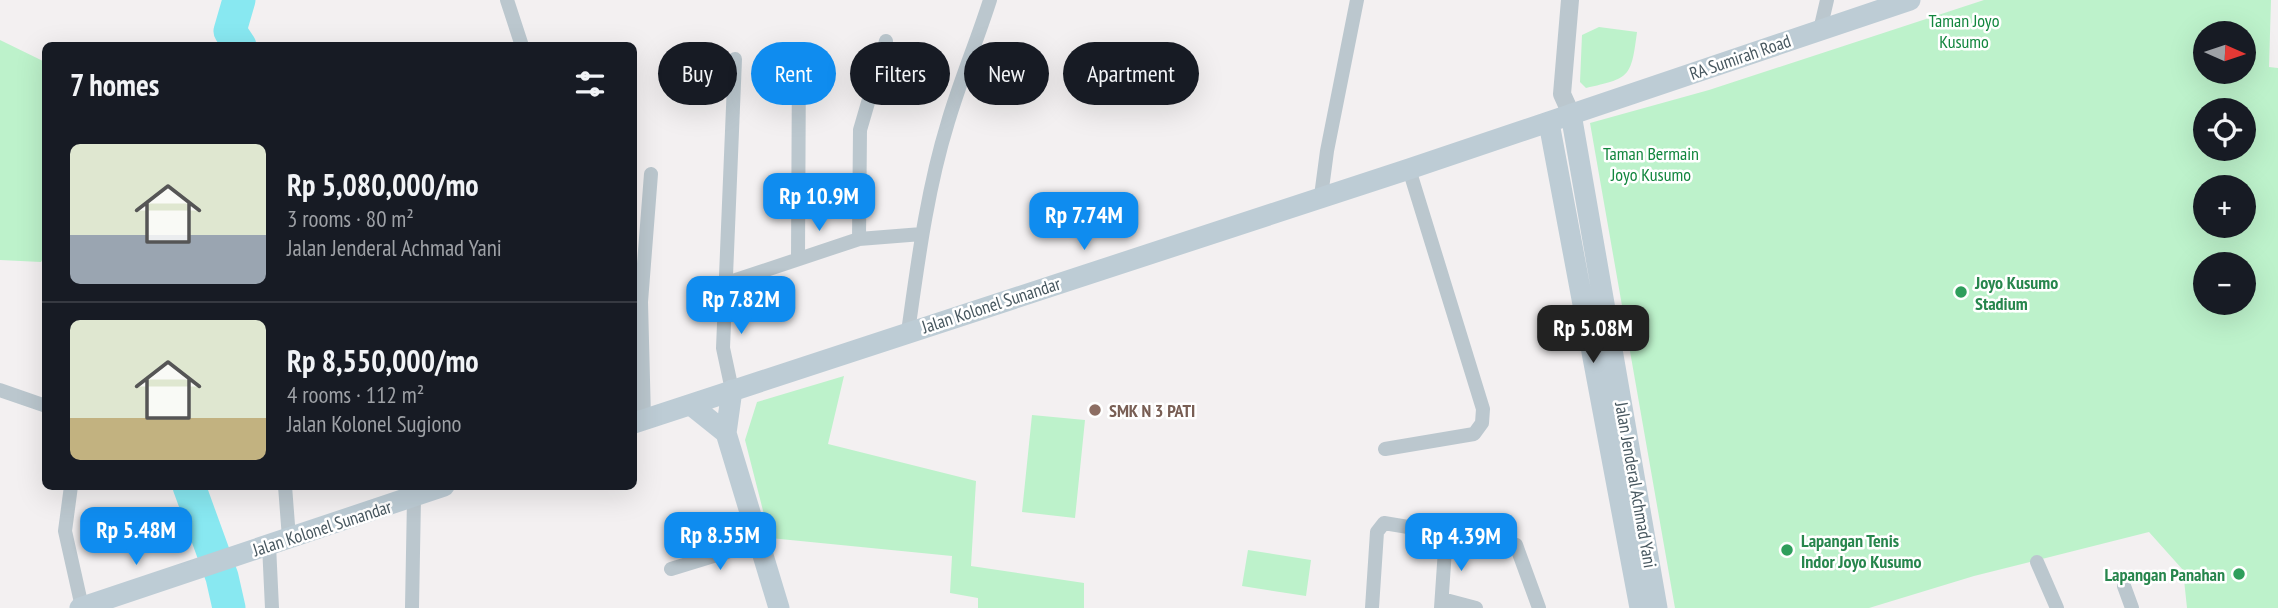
<!DOCTYPE html>
<meta charset="utf-8">
<style>
body{margin:0;font-family:"PT Sans Narrow",sans-serif;background:#20242c;color:#f1f3f6;height:100vh;display:flex;flex-direction:column;font-size:26px;white-space:nowrap}
*{box-sizing:border-box;margin:0}
p{font-size:23px;color:#9ea1a6}
.icon{flex:none;width:38px;height:38px;fill:none;stroke:currentColor;stroke-width:2;stroke-linecap:round;stroke-linejoin:round}
.map{position:relative;flex:1;overflow:hidden}
.side{position:absolute;left:42px;top:42px;width:595px;height:448px;display:flex;flex-direction:column;background:#171b24;border-radius:10px;box-shadow:0 7px 28px #0002}
.side>*{flex:none}
.top-card{position:absolute;left:658px;top:42px;width:665px;height:63px;display:flex;gap:14px}
.needle{width:46px;rotate:93deg}
.fabs{position:absolute;left:2193px;top:21px;display:grid;gap:14px}
.fabs a{display:grid;place-items:center;width:63px;height:63px;border-radius:50%;background:#171b24;box-shadow:0 7px 28px #0002;font-size:35px}
.price{position:absolute;translate:-50% -60px;padding:0 16px;border-radius:14px;background:#0f8cef;color:#fff;font-size:23px;line-height:46px;filter:drop-shadow(0 2px 4px #0008)}
.price::after{content:'';position:absolute;left:50%;top:42px;width:21px;height:16px;margin-left:-10px;background:inherit;clip-path:polygon(0 0,100% 0,50% 100%)}
.price.active{background:#222;color:#fff}
ul{padding:0;list-style:none}
li{display:flex;align-items:center;gap:21px;height:175px;padding:0 28px}
li+li{border-top:2px solid #363941}
li span{display:grid;place-items:center;flex:none;width:196px;height:140px;border-radius:10px;color:#555}
li>.icon{margin-inline-start:auto}
span .icon{width:84px;height:84px;fill:#fffc;stroke-width:1}
li b{font-size:30px}
h2{display:flex;justify-content:space-between;align-items:center;height:84px;padding:0 28px;font-size:30px}
.chip{padding:0 24px;border-radius:32px;background:#171b24;box-shadow:0 7px 28px #0002;font-size:24px;line-height:63px}
.chip.active{background:#0f8cef;color:#fff}
.map>svg:first-child{display:block}
.green{fill:#bdf2cb;fill-rule:evenodd}
.lines{fill:none;stroke-linecap:round;stroke-linejoin:round}
.river{stroke:#88e8f1;stroke-width:33}
.minor{stroke:#bbc7ce;stroke-width:14}
.tertiary{stroke:#bbc7ce;stroke-width:18}
.secondary{stroke:#bdccd5;stroke-width:21}
.leisure-dot{fill:#2e9e5b;stroke:#fff;stroke-width:2.5}
.education-dot{fill:#8d6e63;stroke:#fff;stroke-width:2.5}
.labels{text-anchor:middle;dominant-baseline:central;stroke-width:5;stroke-linejoin:round;paint-order:stroke}
.park-label{font-size:18px;fill:#12863e;stroke:#fff}
.street-label{font-size:18px;fill:#47575f;stroke:#fff}
.leisure-label{font-size:18px;font-weight:bold;fill:#27864d;stroke:#fff;text-anchor:start}
.education-label{font-size:18px;font-weight:bold;fill:#785e54;stroke:#fff;text-anchor:start}
</style>
<div class="map">
<svg width="2278" height="608" viewBox="0 0 2278 608">
<rect width="100%" height="100%" fill="#f3f0f1"/>
<path class="green" d="M1984 0H2271L2269 67 2278 68V608H2187L2183 570 2149 532 1974 576 1869 608H1675L1590 123 1709 90ZM2205 33H2244V72H2205ZM2205 110H2244V149H2205ZM2205 187H2244V226H2205ZM2205 264H2244V303H2205Z
M1599 27 1637 32C1631 78 1630 78 1586 88L1580 82 1582 35Z
M0 40 45 62 46 254 41 262 0 260Z
M844 376 828 444 976 481 971 566 1084 583V608H978V598L950 593 952 556 770 538 745 440 757 402Z
M1032 415 1085 420 1075 518 1022 512Z
M1248 550 1311 560 1306 596 1242 586Z"/>
<g class="lines">
<path class="river" d="M239 0 230 31 240 46
M189 486 222 577 229 608"/>
<path class="minor" d="M507 0 522 46
M1820 30 1827 0
M1321 196 1327 151 1357 0
M859 239 860 130 886 41
M798 258 799 53
M727 283 859 239 922 234
M908 332C918 261 927 190 948 122 960 81 977 41 990 0
M0 390 46 406
M732 390 723 348 735 59
M644 419 641 302 651 174
M1385 449 1474 434 1482 423 1483 409 1409 169
M71 486 65 531 82 607
M285 486 289 538
M269 545 272 608
M2037 562 2057 608
M671 569 759 542
M2124 586 2132 608
M1442 599 1476 608
M412 608 414 498
M1372 608 1377 532 1384 523 1516 545 1539 608
M1441 608 1446 535"/>
<path class="tertiary" d="M1570 0 1562 94 1571 114"/>
<path class="secondary" d="M1571 114 1657 608
M1549 123 1640 608
M732 390 726 433 779 608
M691 405 726 433
M634 423 1409 169 1910 0
M80 608 444 486"/>
</g>
<g class="leisure-dot">
<circle cx="1961" cy="292" r="7"/>
<circle cx="1787" cy="550" r="7"/>
<circle cx="2239" cy="574" r="7"/>
</g>
<circle class="education-dot" cx="1095" cy="410" r="7"/>
<g class="labels">
<g class="park-label">
<text x="1964" y="20">Taman Joyo<tspan x="1964" dy="21">Kusumo</tspan></text>
<text x="1651" y="153">Taman Bermain<tspan x="1651" dy="21">Joyo Kusumo</tspan></text>
</g>
<g class="street-label">
<text transform="translate(1740 57) rotate(-19)">RA Sumirah Road</text>
<text transform="translate(991 305) rotate(-18)">Jalan Kolonel Sunandar</text>
<text transform="translate(1636 485) rotate(80)">Jalan Jenderal Achmad Yani</text>
<text transform="translate(322 528) rotate(-18)">Jalan Kolonel Sunandar</text>
</g>
<g class="leisure-label">
<text x="1975" y="282">Joyo Kusumo<tspan x="1975" dy="21">Stadium</tspan></text>
<text x="1801" y="540">Lapangan Tenis<tspan x="1801" dy="21">Indor Joyo Kusumo</tspan></text>
<text x="2225" y="574" text-anchor="end">Lapangan Panahan</text>
</g>
<g class="education-label">
<text x="1109" y="410">SMK N 3 PATI</text>
</g>
</g>
</svg>
<div class="fabs">
<a><svg class="needle" viewBox="-14 -14 28 28"><path d="M0-13l5 13h-10z" fill="#e53935"/><path d="M0 13l5-13h-10z" fill="#9ea1a6"/></svg></a>
<a><svg class="icon" aria-label="locate" viewBox="0 0 24 24"><circle cx="12" cy="12" r="6"/><path d="M12 2v4M12 18v4M2 12h4M18 12h4"/></svg></a>
<a>+</a>
<a>−</a>
</div>
<b class="price" style="left:819px;top:233px">Rp 10.9M</b>
<b class="price" style="left:1084px;top:252px">Rp 7.74M</b>
<b class="price" style="left:741px;top:336px">Rp 7.82M</b>
<b class="price active" style="left:1593px;top:365px">Rp 5.08M</b>
<b class="price" style="left:136px;top:567px">Rp 5.48M</b>
<b class="price" style="left:720px;top:572px">Rp 8.55M</b>
<b class="price" style="left:1461px;top:573px">Rp 4.39M</b>
<div class="top-card">
<a class="chip">Buy</a>
<a class="chip active">Rent</a>
<a class="chip">Filters</a>
<a class="chip">New</a>
<a class="chip">Apartment</a>
</div>
<section class="side">
<h2>7 homes<svg class="icon" aria-label="filters" viewBox="0 0 24 24"><path d="M4 7h16M4 17h16"/><circle cx="9" cy="7" r="2"/><circle cx="15" cy="17" r="2"/></svg></h2>
<ul>
<li><span style="background:linear-gradient(#dfe7d0 65%,#9aa5b1 0)"><svg class="icon" aria-label="home" viewBox="0 0 24 24"><path d="M3 11l9-7 9 7M6 9v11h12V9"/></svg></span><div><b>Rp 5,080,000/mo</b><p>3 rooms · 80 m²</p><p>Jalan Jenderal Achmad Yani</p></div></li>
<li><span style="background:linear-gradient(#dfe7d0 70%,#c2b280 0)"><svg class="icon" aria-label="home" viewBox="0 0 24 24"><path d="M3 11l9-7 9 7M6 9v11h12V9"/></svg></span><div><b>Rp 8,550,000/mo</b><p>4 rooms · 112 m²</p><p>Jalan Kolonel Sugiono</p></div></li>
</ul>
</section>
</div>
